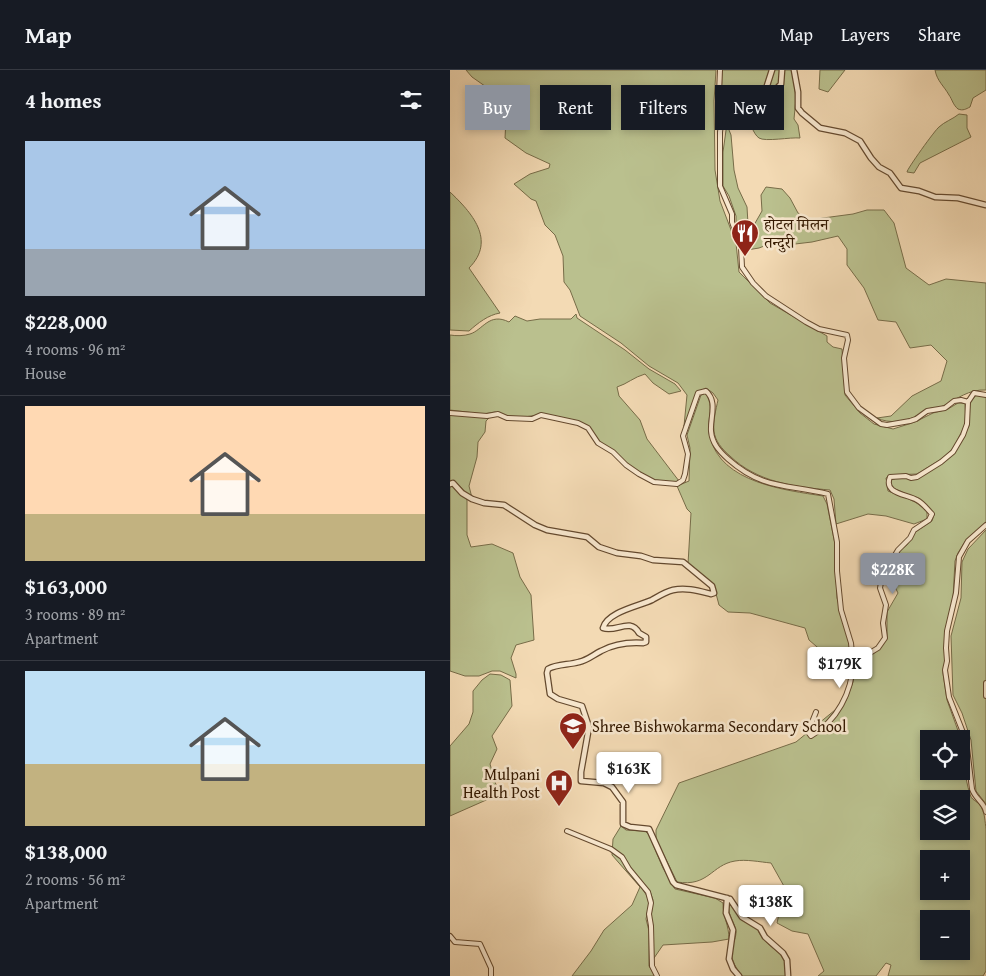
<!DOCTYPE html>
<meta charset="utf-8">
<style>
body{margin:0;font-family:"Gentium Book Plus","Noto Serif Devanagari",serif;background:#242831;color:#f1f3f6;height:100vh;display:flex;flex-direction:column;font-size:19px;white-space:nowrap}
*{box-sizing:border-box;margin:0}
p{font-size:16px;color:#9ea1a6}
.icon{flex:none;width:28px;height:28px;fill:none;stroke:currentColor;stroke-width:2;stroke-linecap:round;stroke-linejoin:round}
.map{position:relative;flex:1;overflow:hidden}
.panel{display:flex;flex-direction:column;background:#171b24;width:450px}
.panel>*{flex:none}
.top-card{position:absolute;left:15px;top:15px;width:445px;height:45px;display:flex;gap:10px}
.fabs{position:absolute;left:470px;top:660px;display:grid;gap:10px}
.fabs a{display:grid;place-items:center;width:50px;height:50px;border-radius:0px;background:#171b24;box-shadow:0 2px 8px #0003;font-size:25px}
.price{position:absolute;translate:-50% -42px;padding:0 11px;border-radius:5px;background:#fff;color:#222;font-size:16px;line-height:32px;filter:drop-shadow(0 1px 2px #0008)}
.price::after{content:'';position:absolute;left:50%;top:30px;width:15px;height:11px;margin-left:-8px;background:inherit;clip-path:polygon(0 0,100% 0,50% 100%)}
.price.current{background:#8c9099;color:#fff}
ul{padding:0;list-style:none}
li{display:grid;align-content:center;gap:10px;height:265px;padding:0 25px}
li+li{border-top:1px solid #363941}
li span{display:grid;place-items:center;height:155px;border-radius:0px;color:#555}
li>.icon{margin-inline-start:auto}
span .icon{width:90px;height:90px;fill:#fffc;stroke-width:1}
li b{font-size:21px}
h2{display:flex;justify-content:space-between;align-items:center;height:60px;padding:0 25px;font-size:21px}
.chip{padding:0 18px;border-radius:0px;background:#171b24;box-shadow:0 2px 8px #0003;font-size:18px;line-height:45px}
.chip.current{background:#8c9099;color:#fff}
header{display:flex;align-items:center;gap:30px;box-sizing:border-box;height:70px;padding:0 25px;background:#171b24;border-bottom:1px solid #363941}
header strong{font-size:24px}
nav{display:flex;gap:28px;margin-inline-start:auto;font-size:18px}
main{display:flex;flex:1;min-height:0}
.map>svg:first-child{display:block}
.green{fill:#bac08e;stroke:#776c48;fill-rule:evenodd}
.lines{fill:none;stroke-linecap:round;stroke-linejoin:round}
.minor-casing{stroke:#64492e;stroke-width:6}
.tertiary-casing{stroke:#64492e;stroke-width:7}
.minor{stroke:#f7e7ce;stroke-width:4}
.tertiary{stroke:#f7e7ce;stroke-width:4.5}
.labels{text-anchor:middle;dominant-baseline:central;stroke-width:5;stroke-linejoin:round;paint-order:stroke}
.poi-label{font-size:16px;fill:#341901;stroke:#f7e7ce;text-anchor:start}
</style>
<header>
<strong>Map</strong>
<nav><a>Map</a><a>Layers</a><a>Share</a></nav>
</header>
<main>
<section class="panel">
<h2>4 homes<svg class="icon" aria-label="filters" viewBox="0 0 24 24"><path d="M4 7h16M4 17h16"/><circle cx="9" cy="7" r="2"/><circle cx="15" cy="17" r="2"/></svg></h2>
<ul>
<li><span style="background:linear-gradient(#a9c7e8 70%,#9aa5b1 0)"><svg class="icon" aria-label="home" viewBox="0 0 24 24"><path d="M3 11l9-7 9 7M6 9v11h12V9"/></svg></span><div><b>$228,000</b><p>4 rooms · 96 m²</p><p>House</p></div></li>
<li><span style="background:linear-gradient(#ffd9b3 70%,#c2b280 0)"><svg class="icon" aria-label="home" viewBox="0 0 24 24"><path d="M3 11l9-7 9 7M6 9v11h12V9"/></svg></span><div><b>$163,000</b><p>3 rooms · 89 m²</p><p>Apartment</p></div></li>
<li><span style="background:linear-gradient(#bfe0f5 60%,#c2b280 0)"><svg class="icon" aria-label="home" viewBox="0 0 24 24"><path d="M3 11l9-7 9 7M6 9v11h12V9"/></svg></span><div><b>$138,000</b><p>2 rooms · 56 m²</p><p>Apartment</p></div></li>
</ul>
</section>
<div class="map">
<svg width="536" height="906" viewBox="0 0 536 906">
<rect width="100%" height="100%" fill="#f3dab4"/>
<filter id="stains"><feTurbulence type="fractalNoise" baseFrequency=".004" numOctaves="4"/><feColorMatrix values="0 0 0 0 .2 0 0 0 0 .09 0 0 0 0 .02 0 0 0 .5 -.17"/></filter>
<radialGradient id="worn" r=".72"><stop offset=".6" stop-color="#630" stop-opacity="0"/><stop offset="1" stop-color="#630" stop-opacity=".3"/></radialGradient>
<path class="green" d="M16 0H266L264 31 265 100 270 131 286 173 289 202 320 233 377 266V272L383 277 392 279 395 325 410 343 424 354 443 359 465 352 483 343 498 339 508 333H515L516 353 504 377 493 388 467 404 441 405 436 408 438 421C453 427 467 430 477 442V449L464 454 436 446 418 444 386 454 384 429 380 420C344 417 307 412 280 386 272 379 265 371 264 361 263 351 266 339 268 330L263 323 256 318 248 322 234 356 237 325 228 313 199 296 171 273 130 246 120 220 114 212 113 186 105 165 95 155 86 131 81 129 64 114 80 104 99 98 100 94 76 83 55 68 56 49 42 21 22 7Z
M272 0H321L313 27 314 29C329 30 331 12 333 0H342L346 28 344 49 348 55 350 68C341 67 315 72 309 68 306 66 304 62 302 58L293 55H277L281 65 284 100 288 118 297 137 298 154 304 155 312 141 311 125 316 117 332 119 340 128 348 143 358 150 403 144 417 140H434L444 153 456 198 479 215 496 209 536 213V320C519 319 507 329 493 336 489 338 483 337 478 339 475 341 472 343 468 345 456 352 439 354 427 348L441 346 462 326 491 311 497 291 481 275 460 278 446 252 428 250 414 218 397 195V179L388 166 362 172 345 174 330 170 309 178 297 180 286 154V146L279 126 273 116V82L278 46 276 39 271 35Z
M324 0H331L330 13 317 26 316 24Z
M370 0H395L378 22 369 19Z
M485 0H536V20L523 28 520 37C516 39 513 41 508 39 503 35 502 29 499 25 494 16 487 11 485 0Z
M509 44 517 45V58L521 67 470 93 464 103 457 102C457 99 485 60 489 57 494 52 503 49 509 44Z
M0 122C21 142 47 170 19 198L50 243C38 245 28 253 19 261L0 260Z
M126 244 127 248 175 280 199 299 225 314 231 321 219 324 203 313 195 304C184 307 177 314 167 317L169 326 190 350 197 369 229 411 224 412 204 410 191 403 178 395 149 371 140 359 128 351 95 344 74 347 57 346 45 342 33 344 0 340V265C6 266 14 266 20 264 33 260 39 242 59 252L65 246 77 251 90 249H121Z
M255 323C266 337 255 351 260 367 271 413 335 420 373 426L377 434 385 474 387 528 399 570 400 580 399 588 393 592 381 589 359 570 355 558 300 543 278 542 269 535 264 516 256 511 238 494 241 443 237 439 227 416 239 411 240 378 237 365 251 325Z
M526 325 536 326V453L516 470 508 483 505 491 503 528 495 561V592L493 603 497 630 511 669H479V701H511V672C515 689 514 707 520 724 521 730 527 731 530 735 535 742 535 752 536 759V901L533 906H438L441 895 436 893 426 906H368L374 901 358 864 342 861 327 853 335 818 321 793C310 792 296 789 285 791 261 795 259 817 227 812L206 769V760L229 713 346 672 396 631 403 612 405 594 411 595 432 576 437 568V542L448 523 438 503 449 481 457 475 465 462 482 451 484 445 470 430 441 417V410L447 408 467 409 504 382 519 356V336L521 331ZM479 729H511V761H479ZM479 789H511V821H479ZM479 849H511V881H479Z
M0 344 41 346 36 351 35 362 28 372 27 387 19 416 22 428 18 425 7 413H0Z
M3 415 17 430V465L21 477 42 474 63 483 70 507 81 525 84 570 66 575 61 588 66 604V608L50 601H42L29 606H15L0 601V416Z
M536 460V734L526 721 521 670 512 643 503 625 501 566 511 528 512 492 518 479Z
M40 604 51 605 60 610 62 636 42 666 47 679 40 694 46 715 43 727 0 746V676L19 654 23 642V621L32 610Z
M171 756 176 760 195 761 199 765 213 798 225 819 265 828 273 833C273 846 279 856 279 869L262 872 213 875 202 891 203 856 201 847 203 830 200 821 191 817 197 826 199 834 196 849 199 861V896L205 906H122L141 881 154 860 182 835 190 817 162 785 163 769Z
M279 835H281C287 845 295 848 304 856 309 860 309 864 313 868 325 884 337 881 337 906H292C284 895 279 888 283 873 285 869 286 866 286 862 285 852 277 845 279 835Z"/>
<g class="lines">
<g class="minor-casing">
<path id="minor" d="M518 332 524 323 536 325
M0 343 37 346 48 344 57 348 82 349 91 345 128 353 138 358 148 373 163 382 176 395 189 404 204 412 227 414 233 410 235 404 238 384 233 366 248 323 256 321C268 332 260 347 261 361 262 373 269 381 278 389 313 420 337 414 378 424L387 472V501L391 540 401 573 403 593H410L418 584 428 578 435 568 433 553 436 535 430 518 433 502 439 495 448 480 460 468 464 460 479 450 482 444C477 439 473 433 467 430 457 424 433 424 440 407L456 406 461 408 467 407 491 392 503 382 513 365 517 354 518 332 511 330 504 331 495 338 477 341 466 349 460 351 437 355 431 354 409 338 397 322 394 288 398 270 397 265 369 259 356 252 316 226 303 213 292 197 291 177 282 152V144L270 116V62L273 39 269 23 270 0
M536 455 518 471 509 487 506 523 497 561 496 578 497 591 495 600 499 627 516 670 522 719C525 729 535 733 536 742
M536 613V626
M366 642 358 662 361 666C387 651 402 622 403 593
M117 761 161 779 172 787 179 799 198 822 201 833 199 844 201 856 202 896 207 906
M0 866 5 872 30 874 41 898V906"/>
</g>
<g class="tertiary-casing">
<path id="tertiary" d="M322 0 314 25 315 27 318 28 331 14 332 0
M344 0 348 22V38L352 43 370 58 395 63 410 71 421 88 429 97 440 103 451 118 469 121 485 127 508 128 536 135
M0 414 3 413 12 423 22 429 34 433 54 435 85 455 97 460 137 467 149 477 167 483 191 486 203 490 233 492 262 516 264 523 261 524C249 521 236 517 223 520 215 522 209 526 202 530 189 536 157 542 153 558 166 563 180 547 189 563L196 567V572L193 573C178 572 164 574 151 581 143 585 138 590 129 592 119 595 107 594 98 599L97 603 100 624 108 629 132 636 139 657 131 702V711L154 713 162 717 173 732V754L180 757 199 759 223 812 226 815 280 829 292 847 310 858 315 867 333 883 337 890 338 906
M277 828 276 843 283 860 279 889 283 899 289 906"/>
</g>
<use href="#minor" class="minor"/>
<use href="#tertiary" class="tertiary"/>
</g>
<defs>
<g id="restaurant-pin" transform="scale(1.4375)"><path d="M0 17L-7.5 6A9.5 9.5 0 1 1 7.5 6Z" fill="#8f2418" stroke="#f7e7ce"/><path d="M-5-6h1v4h1v-4h1v4h1v-4h1v5L-1.5 .5V6h-2V.5L-5-1ZM5-6V6H3V1.5H1.5Q1.5-4 5-6Z" fill="#fff"/></g>
<g id="school-pin" transform="scale(1.4375)"><path d="M0 17L-7.5 6A9.5 9.5 0 1 1 7.5 6Z" fill="#8f2418" stroke="#f7e7ce"/><path d="M0-5L7-2L0 1L-7-2ZM-4 1L0 2.5L4 1V4Q0 6-4 4Z" fill="#fff"/></g>
<g id="hospital-pin" transform="scale(1.4375)"><path d="M0 17L-7.5 6A9.5 9.5 0 1 1 7.5 6Z" fill="#8f2418" stroke="#f7e7ce"/><path d="M-5-5h3v3.5h4V-5h3V5h-3V1.5h-4V5h-3Z" fill="#fff"/></g>
</defs>
<g fill-rule="evenodd">
<use href="#restaurant-pin" x="295" y="163"/>
<use href="#school-pin" x="123" y="656"/>
<use href="#hospital-pin" x="109" y="713"/>
</g>
<g class="labels">
<g class="poi-label">
<text x="314" y="154">होटल मिलन<tspan x="314" dy="18">तन्दुरी</tspan></text>
<text x="142" y="656">Shree Bishwokarma Secondary School</text>
<text x="90" y="704" text-anchor="end">Mulpani<tspan x="90" dy="18">Health Post</tspan></text>
</g>
</g>
<rect width="100%" height="100%" filter="url(#stains)"/>
<rect width="100%" height="100%" fill="url(#worn)"/>
</svg>
<div class="fabs">
<a><svg class="icon" aria-label="locate" viewBox="0 0 24 24"><circle cx="12" cy="12" r="6"/><path d="M12 2v4M12 18v4M2 12h4M18 12h4"/></svg></a>
<a><svg class="icon" aria-label="layers" viewBox="0 0 24 24"><path d="M12 4l9 5-9 5-9-5zM3 14l9 5 9-5"/></svg></a>
<a>+</a>
<a>−</a>
</div>
<b class="price current" style="left:443px;top:525px">$228K</b>
<b class="price" style="left:390px;top:619px">$179K</b>
<b class="price" style="left:179px;top:724px">$163K</b>
<b class="price" style="left:321px;top:857px">$138K</b>
<div class="top-card">
<a class="chip current">Buy</a>
<a class="chip">Rent</a>
<a class="chip">Filters</a>
<a class="chip">New</a>
</div>
</div>
</main>
